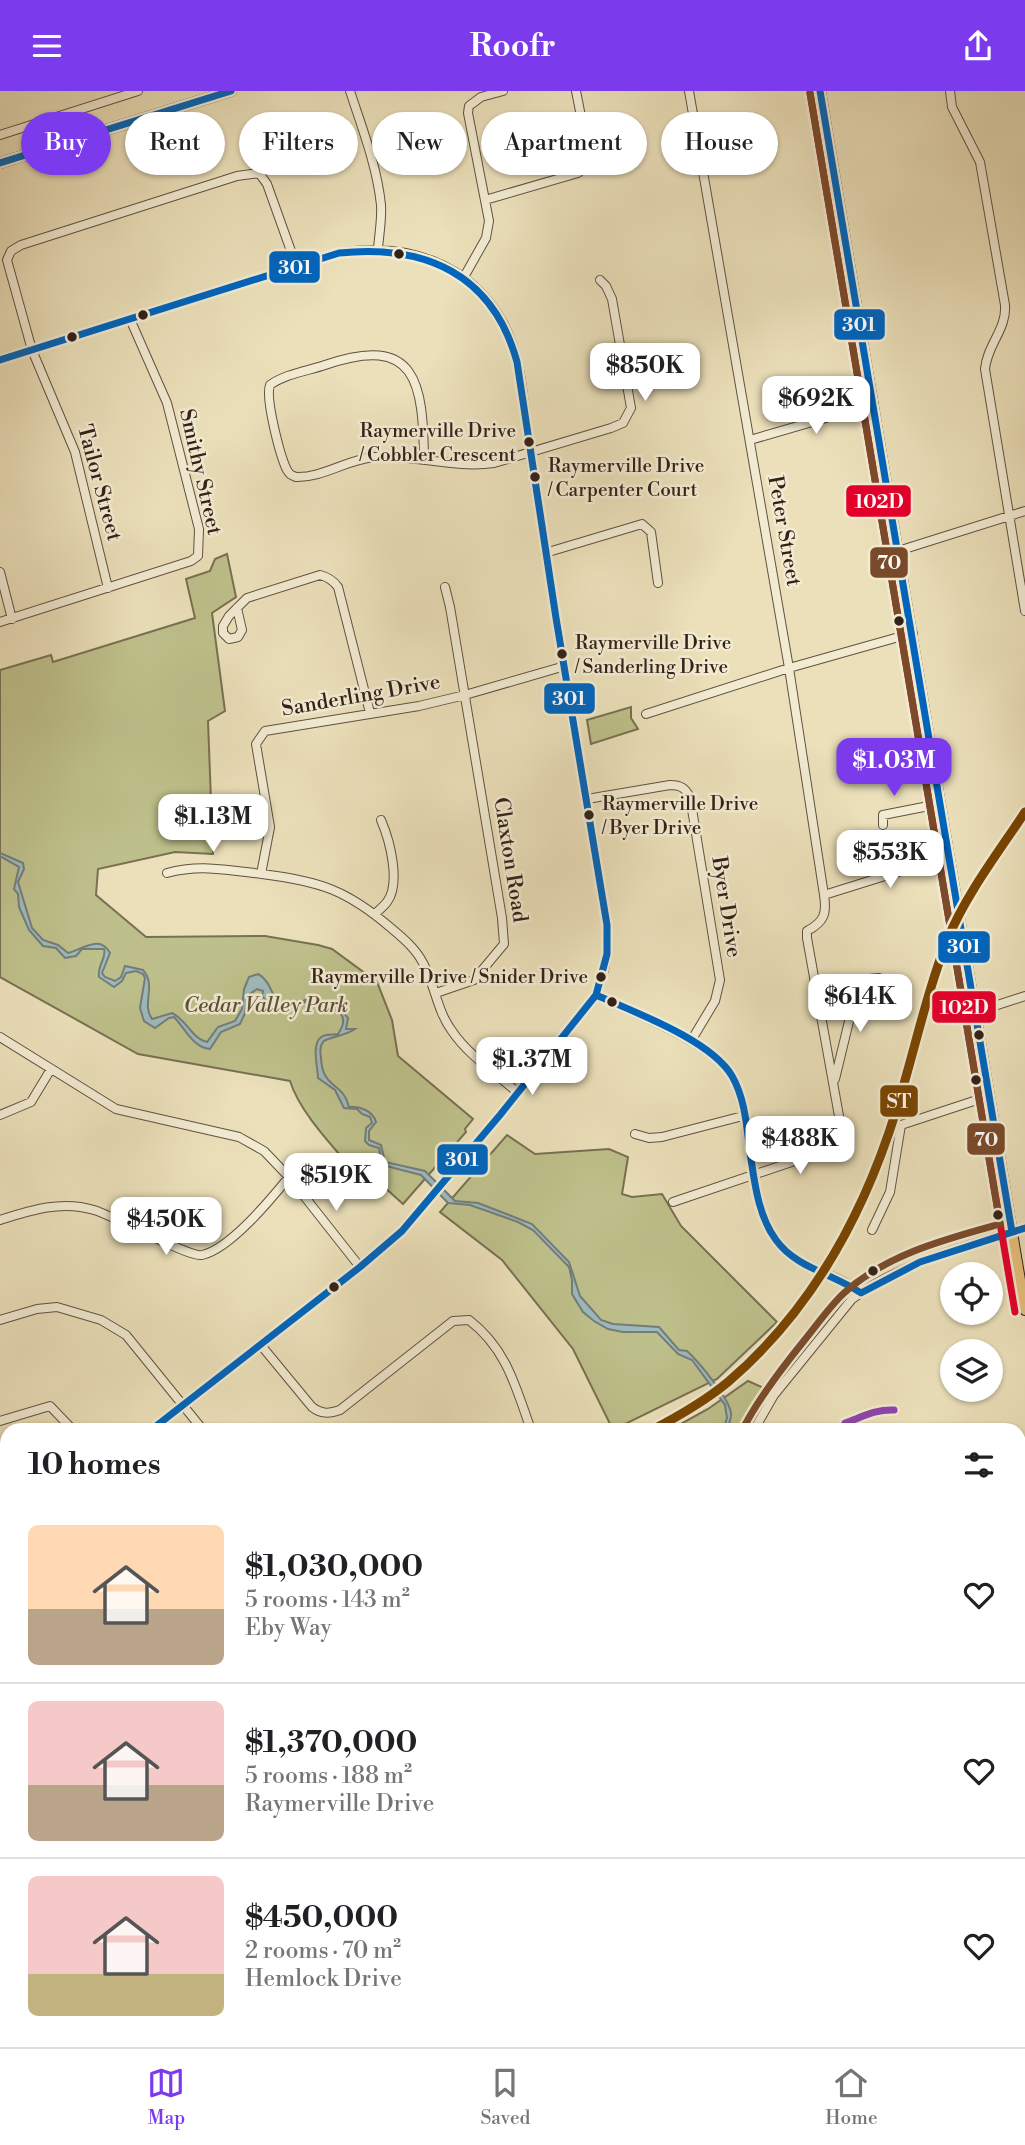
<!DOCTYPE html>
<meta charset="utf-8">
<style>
body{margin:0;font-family:"Libre Bodoni",serif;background:#f6f6f6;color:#202124;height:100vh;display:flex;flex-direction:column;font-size:26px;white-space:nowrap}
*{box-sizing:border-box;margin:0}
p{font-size:23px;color:#757577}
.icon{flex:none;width:38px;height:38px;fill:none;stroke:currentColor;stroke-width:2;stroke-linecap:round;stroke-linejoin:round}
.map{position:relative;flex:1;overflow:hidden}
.sheet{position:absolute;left:0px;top:1332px;width:1026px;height:625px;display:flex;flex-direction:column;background:#fff;border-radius:21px 21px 0 0;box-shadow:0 2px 5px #0004}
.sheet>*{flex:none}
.banner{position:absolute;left:21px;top:21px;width:984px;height:63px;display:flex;gap:14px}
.fabs{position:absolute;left:940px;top:1171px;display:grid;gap:14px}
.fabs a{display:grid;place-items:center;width:63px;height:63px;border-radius:50%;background:#fff;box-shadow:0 2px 5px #0004;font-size:35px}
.price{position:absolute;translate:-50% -60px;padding:0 16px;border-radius:14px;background:#fff;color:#222;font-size:23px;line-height:46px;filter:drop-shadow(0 2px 4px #0008)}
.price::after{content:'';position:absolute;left:50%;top:42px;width:21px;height:16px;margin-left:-10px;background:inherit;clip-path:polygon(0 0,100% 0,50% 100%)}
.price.active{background:#7c3aed;color:#fff}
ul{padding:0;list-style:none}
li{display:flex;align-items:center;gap:21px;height:175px;padding:0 28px}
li+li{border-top:2px solid #e0e0e0}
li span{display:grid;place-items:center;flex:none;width:196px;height:140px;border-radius:10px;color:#555}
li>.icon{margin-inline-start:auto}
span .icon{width:84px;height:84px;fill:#fffc;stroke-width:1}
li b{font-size:30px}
h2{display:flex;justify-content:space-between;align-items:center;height:84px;padding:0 28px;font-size:30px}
.chip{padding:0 24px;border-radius:32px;background:#fff;box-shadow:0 2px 5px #0004;font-size:24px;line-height:63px}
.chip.active{background:#7c3aed;color:#fff}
header{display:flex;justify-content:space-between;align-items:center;height:91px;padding:0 28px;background:#7c3aed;color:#fff;font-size:32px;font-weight:600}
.dock{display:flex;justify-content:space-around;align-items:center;height:98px;border-top:2px solid #e0e0e0;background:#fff;font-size:19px;color:#757577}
.dock a{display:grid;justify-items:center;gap:4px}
.dock .active{color:#7c3aed}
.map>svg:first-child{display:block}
.green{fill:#bec08b;stroke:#787052;stroke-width:2}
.water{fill:#9ebabc;stroke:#737d7b;stroke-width:2}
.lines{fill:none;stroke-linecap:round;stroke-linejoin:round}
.minor-casing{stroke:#605141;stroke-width:10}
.major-casing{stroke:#322119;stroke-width:12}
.minor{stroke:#f2ebd2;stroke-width:8}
.major{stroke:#e6c07d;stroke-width:10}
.bus-1-casing{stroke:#f2ebd2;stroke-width:12}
.bus-2-casing{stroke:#f2ebd2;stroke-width:12}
.bus-3-casing{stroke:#f2ebd2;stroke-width:12}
.bus-4-casing{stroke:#f2ebd2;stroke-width:12}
.bus-1{stroke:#0065bd;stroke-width:7}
.bus-2{stroke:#e4002b;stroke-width:7}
.bus-3{stroke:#7a4b2a;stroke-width:7}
.bus-4{stroke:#8e44ad;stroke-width:7}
.rail-1-casing{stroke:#f2ebd2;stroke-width:14}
.rail-1{stroke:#794400;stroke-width:9}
.bus-dot{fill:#322119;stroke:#f2ebd2;stroke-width:2.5}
.labels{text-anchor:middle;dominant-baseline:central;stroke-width:5;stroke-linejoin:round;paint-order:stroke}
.bus-label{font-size:19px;fill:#322119;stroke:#f2ebd2;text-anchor:start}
.street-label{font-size:21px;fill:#322119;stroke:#f2ebd2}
.park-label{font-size:21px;font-style:italic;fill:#5c513b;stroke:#f2ebd2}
.line-badge{stroke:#f2ebd2;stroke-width:2.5}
.badge-label{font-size:19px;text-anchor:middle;font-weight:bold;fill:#fff}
</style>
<header><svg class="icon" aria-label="menu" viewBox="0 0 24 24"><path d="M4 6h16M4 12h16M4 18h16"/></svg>Roofr<svg class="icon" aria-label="share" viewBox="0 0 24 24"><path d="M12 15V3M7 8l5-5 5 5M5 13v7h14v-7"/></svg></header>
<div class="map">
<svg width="1025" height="1956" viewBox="0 0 1025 1956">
<rect width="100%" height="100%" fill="#ebe0ba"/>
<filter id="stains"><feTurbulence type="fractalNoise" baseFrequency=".00286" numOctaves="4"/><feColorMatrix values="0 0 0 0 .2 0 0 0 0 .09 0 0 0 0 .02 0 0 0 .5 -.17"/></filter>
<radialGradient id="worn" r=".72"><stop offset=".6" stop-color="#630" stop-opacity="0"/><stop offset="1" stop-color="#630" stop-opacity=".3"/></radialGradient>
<path class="green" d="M227 463 236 506 212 522 225 620 208 630 213 763 175 761 98 778 96 804 146 846 265 845 318 854 332 858 377 891 392 929 398 965 473 1028 465 1038 466 1041 403 1113 371 1084 363 1091C339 1061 301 1025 290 990L138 963 0 886V579L51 564 53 571 195 527 186 488 210 480 215 468Z
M631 616V627L638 638 591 653 587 629Z
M507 1044 535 1063 609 1058 628 1066 622 1103 632 1106 662 1103 681 1135 777 1231 717 1288 613 1339 573 1258 502 1169 440 1121Z
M748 1290 764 1297 746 1339H670L708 1318Z
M844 1950H986V1956H846Z"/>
<path class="water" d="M0 762 23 772 24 778 18 791 32 837 43 849 58 854 68 862C80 860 100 842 110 862L102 882 105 886 115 890 121 886 125 875 143 879C157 895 141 913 152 928L172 922C187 929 191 947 207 951L218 936 235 930 242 918 244 898 249 886 258 883C270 889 271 903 279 913L292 914 308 908 329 911 343 921 348 927 346 938H355C345 945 329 946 324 950 320 954 320 961 321 966 322 999 343 990 349 1016 360 1015 373 1020 376 1031L369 1040V1049L381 1054 385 1071 425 1080 455 1110 478 1112 532 1133 569 1171 580 1205 601 1229 613 1233 659 1236 679 1259 687 1260C698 1270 729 1307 731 1322 732 1327 728 1334 727 1339H723L727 1327 725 1314 692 1269 678 1263 657 1241H623L608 1238 594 1230 583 1221 572 1203V1189L569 1176 533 1139 518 1131 470 1114 448 1112 421 1084 382 1074 379 1057 369 1054 365 1050 366 1037 372 1032 370 1026 362 1023 357 1018 344 1017 335 999 318 987C318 976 309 947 326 944 330 943 334 944 338 943 356 916 323 917 307 910 287 919 278 926 262 905L263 900 257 898 247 905 245 922 240 933 221 941 210 958C193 957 185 937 174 926L169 927 155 937 144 930 140 917 145 887 143 883 136 880 126 882 122 890 114 896 99 886C97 874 107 867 104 858H82L76 865 65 867 56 857 43 855 29 839 19 816 18 803 14 798 19 776 0 765Z"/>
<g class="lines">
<g class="minor-casing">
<path id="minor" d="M350 0C362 37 377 75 381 114 382 128 379 144 378 158
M950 0 952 16 980 71 1005 214C1007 238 987 254 985 278L1025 520
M0 44 138 0
M485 109 578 82 585 76 588 61 576 0
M464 186 486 147 489 130 468 22 469 15 481 6 503 0
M0 269 339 162C405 151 469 171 503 232 521 265 523 304 527 340 531 368 535 396 540 424 560 561 584 697 607 834V863L604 879 596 904 500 1024 402 1140 360 1176 151 1339
M750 349 874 313
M424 369C423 292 417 242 325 274 307 280 285 283 270 294 265 307 280 365 287 379 290 384 291 384 296 386 323 387 347 368 375 366 415 363 454 378 494 372L611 337 623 332 631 317 612 208 606 195 600 189
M898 460 1025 420
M545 462 642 433 651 441 658 492
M0 481 12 528
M108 497 75 361 32 259 7 169 11 160 21 154 237 85 259 82 267 93 296 174
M237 517 242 539 238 546 229 548 223 542V535L229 525 247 507 320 484C328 486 333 489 338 496L370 622
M0 531 191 470 198 465 199 438 167 312 130 228
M646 623 789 577 913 542
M587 708 670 694C681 694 685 697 690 706L720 889 715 910 691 950
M883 734V724L939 713
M167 782C199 773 230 779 262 783 319 790 347 799 391 837 403 847 416 858 423 872 435 894 437 920 452 940 468 964 496 982 518 1002
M261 783 270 736 256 653 265 640 419 615 465 604 565 575
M824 804 930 771 949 768
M375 823C379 819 384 815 387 811 401 792 390 750 381 729
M815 901 859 889 879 887
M436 902 474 889 504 853 502 827 450 516 445 496
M596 904C630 920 715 953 732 985 745 1010 746 1041 751 1068 755 1095 760 1127 776 1150 797 1178 836 1181 861 1202
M976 921 1025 905
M0 946 116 1018 239 1046 264 1060 289 1086 360 1176
M835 988 859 889
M0 1024 31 1011 51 978
M635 1043 649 1047 662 1046 743 1025
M673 1111 836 1056 839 1025 807 847V840C824 831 827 823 824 804L789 577 689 0
M0 1129C31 1119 62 1109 94 1119 115 1125 189 1167 202 1164 230 1158 271 1108 289 1086
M872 1139 890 1101 901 1034 989 1005
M0 1229 37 1218 57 1216 101 1229 126 1244 203 1339
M260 1253 312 1316C321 1323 329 1323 340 1319L453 1230 469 1229C507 1258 516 1297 531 1339
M0 1330 50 1315 73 1339
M754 1339 774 1304 852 1208C904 1170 965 1156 1025 1137
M0 1433 7 1431
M1018 1497 1025 1495
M0 1536 7 1534
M1018 1608 1025 1606
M0 1760 7 1751
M0 1859 7 1856
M60 1950 62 1956
M185 1950 187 1956
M328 1950 330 1956
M468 1950 471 1956
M611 1950 613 1956
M754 1950 756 1956
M30 1956 50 1950
M296 1956 316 1950"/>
</g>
<g class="major-casing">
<path id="major" d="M820 0 1025 1219
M0 72 231 0"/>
</g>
<use href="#minor" class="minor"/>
<use href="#major" class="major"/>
<g class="bus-1-casing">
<path id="bus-1" d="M820 0 1012 1141
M0 72 231 0
M0 269 339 162C425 153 493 183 517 271L556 527 607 834V863L596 904 500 1024 402 1140 360 1176 151 1339
M596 904C634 921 711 949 732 985 746 1009 747 1041 751 1068 755 1095 759 1126 776 1149 796 1177 834 1183 861 1202L920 1171 1025 1137"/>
</g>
<g class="bus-2-casing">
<path id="bus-2" d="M810 2 1015 1221"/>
</g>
<g class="bus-3-casing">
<path id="bus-3" d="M745 1334C761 1304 782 1277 803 1251 817 1234 829 1216 844 1202 887 1163 946 1148 1000 1133L810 2"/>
</g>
<g class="bus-4-casing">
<path id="bus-4" d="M842 1339 845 1332C862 1326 876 1318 894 1319"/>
</g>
<use href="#bus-1" class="bus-1"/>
<use href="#bus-2" class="bus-2"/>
<use href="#bus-3" class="bus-3"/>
<use href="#bus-4" class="bus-4"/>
<g class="rail-1-casing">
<path id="rail-1" d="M652 1339C679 1325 705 1310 728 1291 811 1220 864 1123 896 1020 914 962 926 903 948 847 967 802 998 762 1025 721"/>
</g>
<use href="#rail-1" class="rail-1"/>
</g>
<g class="bus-dot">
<circle cx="399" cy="163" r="6"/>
<circle cx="143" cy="224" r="6"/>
<circle cx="72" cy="246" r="6"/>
<circle cx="529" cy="351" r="6"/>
<circle cx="535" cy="386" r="6"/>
<circle cx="899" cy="530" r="6"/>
<circle cx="562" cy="563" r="6"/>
<circle cx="589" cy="724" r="6"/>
<circle cx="601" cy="886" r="6"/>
<circle cx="612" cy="911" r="6"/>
<circle cx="979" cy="944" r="6"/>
<circle cx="976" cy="989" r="6"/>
<circle cx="998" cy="1124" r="6"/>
<circle cx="873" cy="1180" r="6"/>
<circle cx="334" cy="1196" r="6"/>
</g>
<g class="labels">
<g class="bus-label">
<text x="516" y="340" text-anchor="end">Raymerville Drive<tspan x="516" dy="24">/ Cobbler Crescent</tspan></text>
<text x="548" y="375">Raymerville Drive<tspan x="548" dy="24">/ Carpenter Court</tspan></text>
<text x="575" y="552">Raymerville Drive<tspan x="575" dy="24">/ Sanderling Drive</tspan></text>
<text x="602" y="713">Raymerville Drive<tspan x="602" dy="24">/ Byer Drive</tspan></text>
<text x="588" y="886" text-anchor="end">Raymerville Drive / Snider Drive</text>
</g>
<g class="street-label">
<text transform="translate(200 381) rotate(77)">Smithy Street</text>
<text transform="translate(99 392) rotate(75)">Tailor Street</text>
<text transform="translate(784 440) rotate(80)">Peter Street</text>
<text transform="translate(361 605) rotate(-10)">Sanderling Drive</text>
<text transform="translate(510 769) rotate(81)">Claxton Road</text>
<text transform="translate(726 816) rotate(81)">Byer Drive</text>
</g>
<g class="park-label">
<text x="266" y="915">Cedar Valley Park</text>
</g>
</g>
<g class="line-badge">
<rect x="268" y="159" width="53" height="34" rx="7" fill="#0065bd"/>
<rect x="833" y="217" width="53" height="33" rx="7" fill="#0065bd"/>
<rect x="845" y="393" width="67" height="34" rx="7" fill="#e4002b"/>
<rect x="869" y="455" width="40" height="33" rx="7" fill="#7a4b2a"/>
<rect x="543" y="591" width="53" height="33" rx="7" fill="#0065bd"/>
<rect x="937" y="839" width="54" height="34" rx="7" fill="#0065bd"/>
<rect x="931" y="899" width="66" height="34" rx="7" fill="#e4002b"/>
<rect x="879" y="993" width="40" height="34" rx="7" fill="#794400"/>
<rect x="966" y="1031" width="40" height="34" rx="7" fill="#7a4b2a"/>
<rect x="436" y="1052" width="53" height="33" rx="7" fill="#0065bd"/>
</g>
<g class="badge-label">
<text x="295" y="183">301</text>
<text x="859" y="240">301</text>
<text x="879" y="417">102D</text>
<text x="889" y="478">70</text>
<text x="569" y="614">301</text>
<text x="964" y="862">301</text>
<text x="964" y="923">102D</text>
<text x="899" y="1017">ST</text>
<text x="986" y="1055">70</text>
<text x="462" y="1075">301</text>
</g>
<rect width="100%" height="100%" filter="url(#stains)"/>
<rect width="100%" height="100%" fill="url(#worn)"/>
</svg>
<div class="fabs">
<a><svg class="icon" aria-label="locate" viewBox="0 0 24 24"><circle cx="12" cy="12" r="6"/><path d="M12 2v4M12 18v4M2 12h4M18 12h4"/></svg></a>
<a><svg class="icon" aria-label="layers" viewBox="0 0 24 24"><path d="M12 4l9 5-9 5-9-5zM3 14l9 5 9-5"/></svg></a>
</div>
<b class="price" style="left:645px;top:312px">$850K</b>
<b class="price" style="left:816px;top:345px">$692K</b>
<b class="price active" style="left:894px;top:707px">$1.03M</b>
<b class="price" style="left:213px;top:763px">$1.13M</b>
<b class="price" style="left:890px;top:799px">$553K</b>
<b class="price" style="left:860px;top:943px">$614K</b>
<b class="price" style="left:532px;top:1006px">$1.37M</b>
<b class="price" style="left:800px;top:1085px">$488K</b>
<b class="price" style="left:336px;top:1122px">$519K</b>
<b class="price" style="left:166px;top:1166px">$450K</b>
<div class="banner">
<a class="chip active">Buy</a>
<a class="chip">Rent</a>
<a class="chip">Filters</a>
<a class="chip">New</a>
<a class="chip">Apartment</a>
<a class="chip">House</a>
</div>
<section class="sheet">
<h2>10 homes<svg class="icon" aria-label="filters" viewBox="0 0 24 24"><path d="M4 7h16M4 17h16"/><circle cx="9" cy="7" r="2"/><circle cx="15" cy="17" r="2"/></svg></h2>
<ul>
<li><span style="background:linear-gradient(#ffd9b3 60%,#b9a48a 0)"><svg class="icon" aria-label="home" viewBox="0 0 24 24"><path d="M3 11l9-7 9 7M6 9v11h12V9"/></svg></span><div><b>$1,030,000</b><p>5 rooms · 143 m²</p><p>Eby Way</p></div><svg class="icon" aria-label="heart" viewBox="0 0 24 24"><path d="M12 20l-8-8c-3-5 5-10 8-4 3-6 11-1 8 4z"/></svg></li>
<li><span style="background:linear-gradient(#f6c9c9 60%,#b9a48a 0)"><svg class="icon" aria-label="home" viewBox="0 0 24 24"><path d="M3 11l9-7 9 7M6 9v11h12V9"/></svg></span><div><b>$1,370,000</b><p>5 rooms · 188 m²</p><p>Raymerville Drive</p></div><svg class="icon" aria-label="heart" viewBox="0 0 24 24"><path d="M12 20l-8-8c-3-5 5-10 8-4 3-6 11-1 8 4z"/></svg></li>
<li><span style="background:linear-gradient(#f6c9c9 70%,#c2b280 0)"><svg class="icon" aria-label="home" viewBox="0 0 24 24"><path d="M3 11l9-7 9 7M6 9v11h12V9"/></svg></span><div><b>$450,000</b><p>2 rooms · 70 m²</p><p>Hemlock Drive</p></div><svg class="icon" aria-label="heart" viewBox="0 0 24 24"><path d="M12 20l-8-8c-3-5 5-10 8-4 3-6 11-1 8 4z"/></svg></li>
</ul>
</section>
</div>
<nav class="dock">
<a class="active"><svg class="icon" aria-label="map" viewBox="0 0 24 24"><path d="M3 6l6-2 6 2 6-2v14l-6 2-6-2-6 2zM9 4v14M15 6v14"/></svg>Map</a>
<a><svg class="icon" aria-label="saved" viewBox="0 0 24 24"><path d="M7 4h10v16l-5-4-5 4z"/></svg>Saved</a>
<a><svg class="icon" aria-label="home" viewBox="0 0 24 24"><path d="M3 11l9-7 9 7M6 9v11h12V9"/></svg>Home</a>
</nav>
